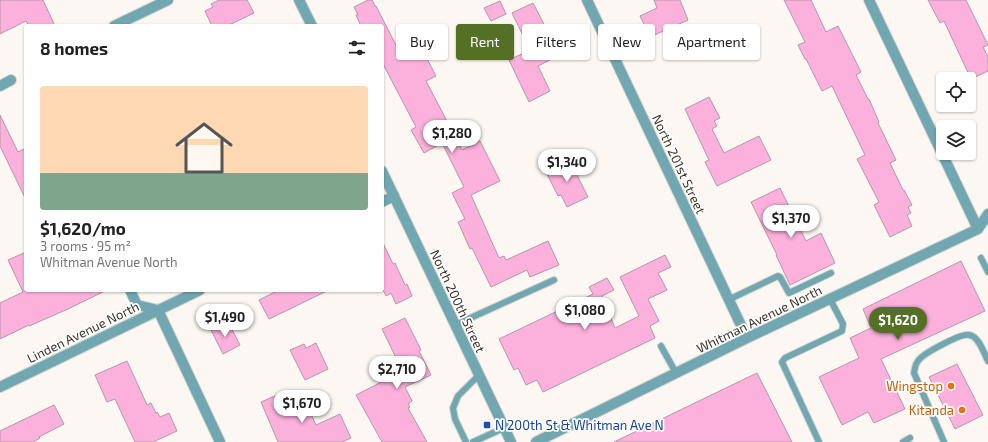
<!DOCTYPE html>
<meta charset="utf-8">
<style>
body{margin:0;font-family:"Exo 2",sans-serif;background:#f6f6f6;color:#222;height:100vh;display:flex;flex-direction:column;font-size:15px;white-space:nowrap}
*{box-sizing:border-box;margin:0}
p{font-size:13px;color:#767676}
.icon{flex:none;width:22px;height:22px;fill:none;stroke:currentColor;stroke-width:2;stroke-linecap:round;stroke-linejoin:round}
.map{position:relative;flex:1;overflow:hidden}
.drawer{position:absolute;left:24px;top:24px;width:360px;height:268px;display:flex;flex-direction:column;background:#fff;border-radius:4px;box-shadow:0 1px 3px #0004}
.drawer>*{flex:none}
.banner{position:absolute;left:396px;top:24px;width:380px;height:36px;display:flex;gap:8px}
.buttons{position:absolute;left:936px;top:72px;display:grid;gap:8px}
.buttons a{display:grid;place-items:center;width:40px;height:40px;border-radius:4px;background:#fff;box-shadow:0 1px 3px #0004;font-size:20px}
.price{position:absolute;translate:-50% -34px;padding:0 9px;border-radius:14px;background:#fff;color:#222;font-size:13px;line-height:26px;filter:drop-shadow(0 1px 2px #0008)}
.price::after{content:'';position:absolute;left:50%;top:24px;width:12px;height:9px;margin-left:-6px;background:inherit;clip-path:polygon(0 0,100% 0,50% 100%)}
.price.on{background:#537025;color:#fff}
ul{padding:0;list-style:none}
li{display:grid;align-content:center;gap:8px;height:212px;padding:0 16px}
li span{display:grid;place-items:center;height:124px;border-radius:4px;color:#555}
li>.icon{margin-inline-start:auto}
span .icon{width:72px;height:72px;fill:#fffc;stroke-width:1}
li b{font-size:17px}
h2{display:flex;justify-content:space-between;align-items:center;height:48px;padding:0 16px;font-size:17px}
.pill{padding:0 14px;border-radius:4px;background:#fff;box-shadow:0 1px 3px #0004;font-size:14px;line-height:36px}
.pill.on{background:#537025;color:#fff}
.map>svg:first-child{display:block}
.building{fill:#fcb0dc;stroke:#b597a7}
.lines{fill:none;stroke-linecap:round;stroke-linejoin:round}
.service-casing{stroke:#d9d4ce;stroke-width:8}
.minor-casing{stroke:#d9d4ce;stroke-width:12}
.tertiary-casing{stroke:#d9d4ce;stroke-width:12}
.service{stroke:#71a7b0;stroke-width:6}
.minor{stroke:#71a7b0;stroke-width:10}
.tertiary{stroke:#71a7b0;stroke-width:10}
.food-dot{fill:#e8710a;stroke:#fff;stroke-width:1.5}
.transit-dot{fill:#1a4fb4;stroke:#fff;stroke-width:1.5}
.labels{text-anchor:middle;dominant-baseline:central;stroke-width:3.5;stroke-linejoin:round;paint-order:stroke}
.street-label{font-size:13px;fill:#3c332a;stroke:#fff}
.food-label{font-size:13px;fill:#c56008;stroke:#fff;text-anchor:end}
.transit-label{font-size:13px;fill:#164399;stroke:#fff;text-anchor:start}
</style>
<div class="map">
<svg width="988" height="442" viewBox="0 0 988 442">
<rect width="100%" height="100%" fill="#fcf7f2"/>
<path class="building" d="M0 0H43L55 26H29L26 21 0 34Z
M219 0H247L254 13 227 26H212L205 11 213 7 211 4Z
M368 0H372L375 6H376L398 49 405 46 411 57 423 51 436 76 426 81 462 150 480 141 500 181 471 195 499 258 504 256 506 260 548 241 559 265 530 277 527 270 491 287 472 248 470 249 458 222 465 219 452 193 464 187 442 143 424 153 411 130 416 127 382 62V26H361L356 15H358L354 7Z
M654 0H680L688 20 650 37 640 16 657 8Z
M784 0H811L826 32 838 26 861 72 856 75 868 99H869L879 122 878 123 896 160 890 163 903 190H904L912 205 908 207 911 213 907 215 912 226 890 237 874 205 879 202 857 159 865 155 832 86 822 91 806 59H805L798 45 805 42Z
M928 0H966L988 45 983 47 988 57V71L971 79 944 21 940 23Z
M500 1 506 14 491 21 484 8Z
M533 3 546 28 537 33 550 60 538 66 550 91 529 102 509 60 530 50 512 13Z
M709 97 720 118 714 121 717 126 712 129 724 153 759 136 771 160 717 186 705 162 709 160 685 109Z
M0 115 18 152 26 148V200L0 146Z
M569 159 588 197 567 207 561 195 558 196 545 170Z
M780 188 806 241 821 233 835 263 790 285 776 255H777L751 202Z
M382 241 393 264 395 263 405 285 407 284 412 296 396 304 391 293 386 296 382 288Z
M26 252V290H107L68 309 29 326V325L0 339V303L23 292 8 260Z
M665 255 671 267 658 273 667 290 648 299 659 321 650 326 655 338 543 392 537 380 526 385 518 368 514 370 499 339 593 294 589 287 607 278 614 290 602 296 615 328 639 316 620 277Z
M961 261 985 311 881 359 905 409 874 423 868 412 842 425 819 377 859 358 850 338 871 328 863 309Z
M279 290H329L269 319 259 300Z
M405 318 421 350 419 351 431 375 405 387 412 401 408 404 410 407 408 408 427 442H382L356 395 397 374 396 372 402 370 382 329Z
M228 322 240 345 223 354 211 330Z
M316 343 328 369 305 380 290 350 304 344 306 348Z
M127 361 147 405 151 403 156 413 157 412 160 417 169 413 177 431 153 442H135L115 399 107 402 95 375Z
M957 364 983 415 955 429 929 377Z
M757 373 792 442H614Z
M282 393 289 409 305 401 316 425 340 414 351 438 342 442H278L261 402Z
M54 405 64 424 39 437 40 438 33 442H0V431Z"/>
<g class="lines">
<g class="service-casing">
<path id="service" d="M981 258 988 272
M728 300 778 276 780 277 789 293 831 273
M455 325 554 280
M661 346 676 373
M466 442 455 419 453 408 458 396 479 375
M473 442 504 428
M819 442 782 362 785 358 842 331 843 324 830 299
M903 442 910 438
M944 442 914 373C915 369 915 364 918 361 922 354 961 333 969 335 979 336 984 354 988 361"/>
</g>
<g class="minor-casing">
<path id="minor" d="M587 0 747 338
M869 0 978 229
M114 26 168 0
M0 86 11 80
M382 202 394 196
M130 290 137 305 158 310 220 442
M0 387 200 290
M536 442 747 338 978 229 988 214"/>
</g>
<g class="tertiary-casing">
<path id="tertiary" d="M299 0 312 26
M382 171 511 442"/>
</g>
<use href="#service" class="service"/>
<use href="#minor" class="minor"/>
<use href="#tertiary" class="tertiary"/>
</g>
<g class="food-dot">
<circle cx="951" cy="386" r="4"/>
<circle cx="962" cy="410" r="4"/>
</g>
<rect class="transit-dot" x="483" y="421" width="8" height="8" rx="2"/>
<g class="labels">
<g class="street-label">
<text transform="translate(679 164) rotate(65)">North 201st Street</text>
<text transform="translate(458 301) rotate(65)">North 200th Street</text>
<text transform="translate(759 319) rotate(-26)">Whitman Avenue North</text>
<text transform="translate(83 332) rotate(-26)">Linden Avenue North</text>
</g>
<g class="food-label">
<text x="943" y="386">Wingstop</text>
<text x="954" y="410">Kitanda</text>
</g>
<g class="transit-label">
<text x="495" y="425">N 200th St &amp; Whitman Ave N</text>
</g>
</g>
</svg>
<div class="buttons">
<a><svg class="icon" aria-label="locate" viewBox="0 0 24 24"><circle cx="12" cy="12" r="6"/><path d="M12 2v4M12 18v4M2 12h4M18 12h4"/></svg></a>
<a><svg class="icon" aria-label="layers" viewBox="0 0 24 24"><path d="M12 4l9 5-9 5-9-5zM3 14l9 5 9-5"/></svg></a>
</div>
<b class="price" style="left:452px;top:154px">$1,280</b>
<b class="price" style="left:567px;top:183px">$1,340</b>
<b class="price" style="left:791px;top:239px">$1,370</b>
<b class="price" style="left:585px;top:331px">$1,080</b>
<b class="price" style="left:225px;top:338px">$1,490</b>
<b class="price on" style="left:898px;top:341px">$1,620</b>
<b class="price" style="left:397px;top:390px">$2,710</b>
<b class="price" style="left:302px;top:424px">$1,670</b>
<div class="banner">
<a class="pill">Buy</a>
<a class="pill on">Rent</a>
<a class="pill">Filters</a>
<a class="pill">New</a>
<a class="pill">Apartment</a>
</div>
<section class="drawer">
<h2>8 homes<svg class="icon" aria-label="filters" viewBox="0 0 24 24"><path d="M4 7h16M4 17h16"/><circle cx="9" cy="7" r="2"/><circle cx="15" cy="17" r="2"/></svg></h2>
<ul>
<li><span style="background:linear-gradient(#ffd9b3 70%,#7fa58c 0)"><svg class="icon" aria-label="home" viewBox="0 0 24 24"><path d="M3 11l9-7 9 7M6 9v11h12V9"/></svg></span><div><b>$1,620/mo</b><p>3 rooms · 95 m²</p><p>Whitman Avenue North</p></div></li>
</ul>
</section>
</div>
